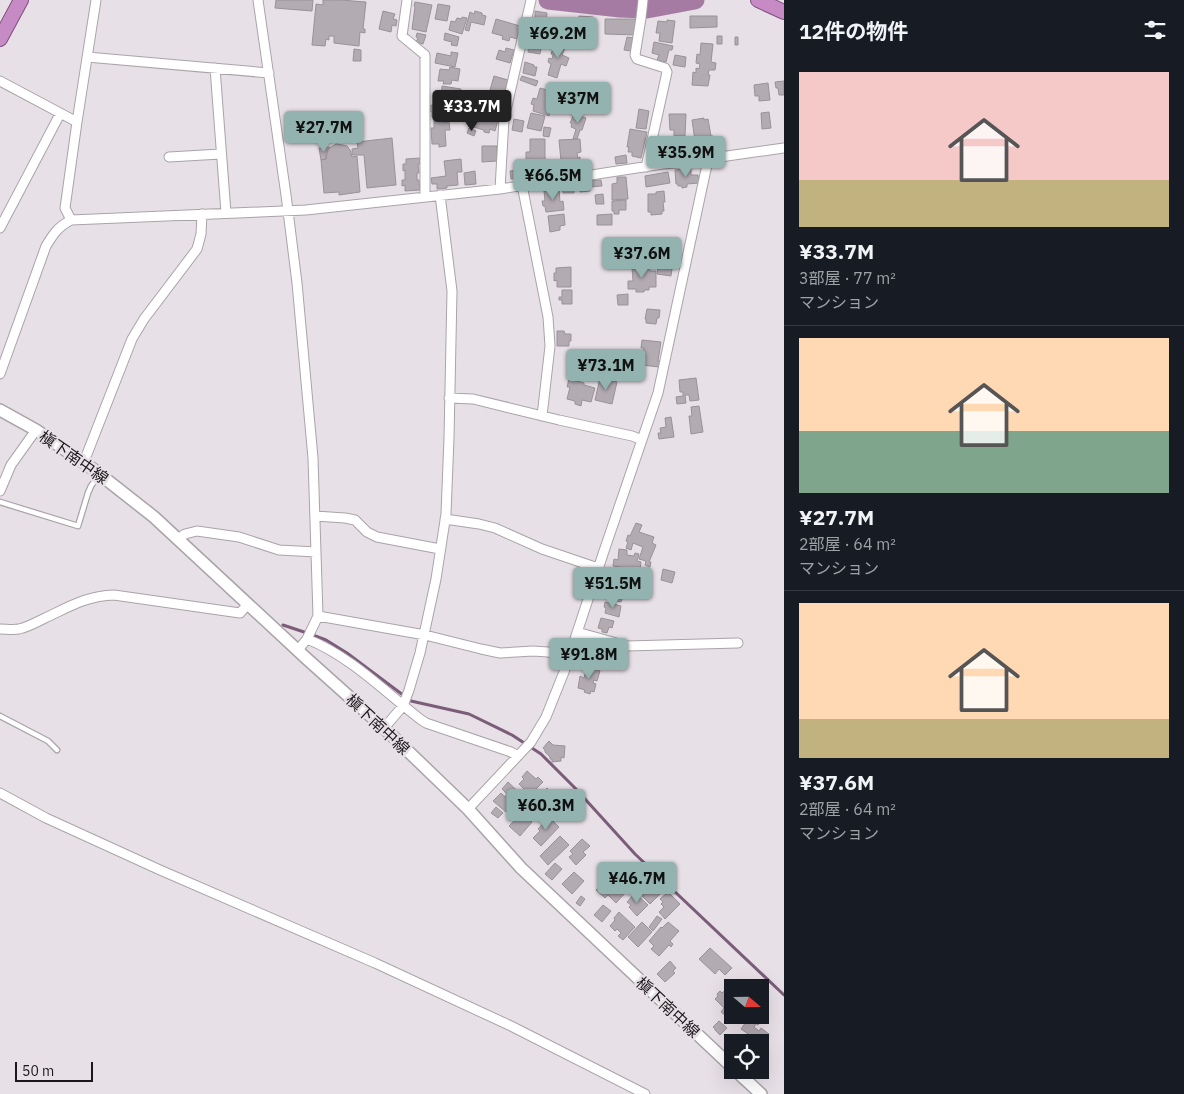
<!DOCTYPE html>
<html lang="ja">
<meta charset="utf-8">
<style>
body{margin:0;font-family:"IBM Plex Sans","Noto Sans JP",sans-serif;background:#20242c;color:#f1f3f6;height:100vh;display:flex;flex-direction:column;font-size:19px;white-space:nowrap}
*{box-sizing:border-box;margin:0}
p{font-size:16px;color:#9ea1a6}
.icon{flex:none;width:28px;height:28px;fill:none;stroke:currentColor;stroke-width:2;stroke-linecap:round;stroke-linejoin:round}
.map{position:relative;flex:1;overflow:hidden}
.side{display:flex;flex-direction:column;background:#171b24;width:400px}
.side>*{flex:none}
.needle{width:32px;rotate:110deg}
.fabs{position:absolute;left:724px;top:979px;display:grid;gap:10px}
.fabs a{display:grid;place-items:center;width:45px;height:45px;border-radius:0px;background:#171b24;box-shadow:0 5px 20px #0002;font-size:25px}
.scale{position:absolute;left:15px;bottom:12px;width:78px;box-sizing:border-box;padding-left:5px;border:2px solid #1a181a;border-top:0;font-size:14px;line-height:18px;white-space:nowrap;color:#1a181a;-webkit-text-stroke:4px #e8e0e7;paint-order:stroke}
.price{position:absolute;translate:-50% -42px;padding:0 11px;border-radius:5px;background:#92b3af;color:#111;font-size:16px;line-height:32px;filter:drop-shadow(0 1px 2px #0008)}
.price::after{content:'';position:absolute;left:50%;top:30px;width:15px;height:11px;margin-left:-8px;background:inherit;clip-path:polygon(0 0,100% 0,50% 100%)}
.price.current{background:#222;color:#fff}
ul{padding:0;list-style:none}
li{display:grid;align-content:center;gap:10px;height:265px;padding:0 15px}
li+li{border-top:1px solid #363941}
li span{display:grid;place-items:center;height:155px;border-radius:0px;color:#555}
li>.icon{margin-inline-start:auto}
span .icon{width:90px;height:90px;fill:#fffc;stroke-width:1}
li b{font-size:21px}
h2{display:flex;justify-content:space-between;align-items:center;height:60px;padding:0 15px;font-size:21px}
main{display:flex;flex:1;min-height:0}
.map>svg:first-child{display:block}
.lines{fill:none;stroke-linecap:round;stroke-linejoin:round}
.stream{stroke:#7b5d7a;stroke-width:3}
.river{stroke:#a57ba3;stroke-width:19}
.building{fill:#b2abb2;stroke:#999298}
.service-casing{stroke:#aaa3a9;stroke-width:7}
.minor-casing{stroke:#aaa3a9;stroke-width:11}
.secondary-casing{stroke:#aaa3a9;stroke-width:14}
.trunk-casing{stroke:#804f7f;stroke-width:16}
.service{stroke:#fff;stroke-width:4.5}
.minor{stroke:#fff;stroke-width:9}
.secondary{stroke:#fff;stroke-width:11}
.trunk{stroke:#c68ac4;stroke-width:14}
.labels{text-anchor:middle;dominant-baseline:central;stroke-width:5;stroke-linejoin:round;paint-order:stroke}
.street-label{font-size:16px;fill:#1a181a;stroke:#e8e0e7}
</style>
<main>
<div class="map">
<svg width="784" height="1094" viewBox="0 0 784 1094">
<rect width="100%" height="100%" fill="#e8e0e7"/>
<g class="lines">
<path class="stream" d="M283 625 310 634 326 640 347 653 411 701 469 714 512 735 541 754 575 788 635 854 784 995"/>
<path class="river" d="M548 0 620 8 647 9 695 0"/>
</g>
<path class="building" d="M276 0H313L312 11 275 8Z
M323 0H341L366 2 363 29H365V33L360 32 359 46 334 43V36H329V40L326 39 325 46 312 45 316 4 323 5Z
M415 2 432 5 426 32 412 29 415 7 414 6Z
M438 4 450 6 447 21 435 19Z
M383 11 395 14 393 19 397 20 396 26 392 25 391 32 379 29Z
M475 11 482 13V15L486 16 484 25 471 22 469 31 465 30 470 12 474 14Z
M535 11 547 13 546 21 535 19Z
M579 16 593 17 592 29 595 30 594 41H589V44H581V42L576 41 577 30H582V26H578Z
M690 16H717V27L690 28Z
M462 17 467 18 462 34 449 30 451 21 455 22 457 18 462 19Z
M496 19 520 26 517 39 510 37 509 41 502 39 503 36 492 33Z
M605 19H636V35L605 34Z
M667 20 675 21 672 43 659 41 660 33H656L658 21 667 22Z
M534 22 543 24 541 33 532 32Z
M552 24 566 26 563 36 550 34Z
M417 33 426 35 423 44 416 42 418 38 416 37Z
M445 33 459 37 457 46 451 45 452 42 444 40Z
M530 36 540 38 539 41 542 42 540 54 528 52Z
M717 36H722V44H717Z
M546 37 555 40 554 44 545 41Z
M627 37 634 38 631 51 624 50Z
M735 37H738V45H735Z
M558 40 567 43 562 55 569 58 566 66 561 64 557 78 548 75 551 64 548 62 549 58 552 59 553 55 551 54 552 51 554 52Z
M654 42 673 46 672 50H669L666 62 657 60 659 55 652 53Z
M701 43 713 44 711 62 716 63 715 70H709L708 75H710L708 86 692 85 693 72 696 73V68L699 69 700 64 696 63 697 54 700 55Z
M506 48 514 50 510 63 496 59 499 50 505 52Z
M354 49 361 50V61H353Z
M451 52 458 53 455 67 435 63 437 53 451 56Z
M675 55 686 57 685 67 673 65Z
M525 62 534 65V67H537L535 76 523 73Z
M450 67 460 69 458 81 452 80 451 84H443L444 81H438L440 69 449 70Z
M494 76 508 80 500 108 486 104Z
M522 76 538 81 536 86 520 80Z
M784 81V95H779L778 88H776L775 82Z
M768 83 770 100 759 101V96H755L754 85Z
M555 84 562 86 560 91 553 89Z
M442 86 461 89 460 101 450 100 449 104 444 103V101H441Z
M547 87 551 88 550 91 556 93 549 116 533 111 534 105 531 104 533 98 537 99 540 88 547 90Z
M431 105 452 107 451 120 432 117V112L430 111Z
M639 109 649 111 646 129 636 128Z
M474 112 480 114 478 118 481 119 482 114 495 117 494 119 498 120 495 131 490 129 489 133 484 132V130L470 126Z
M769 112 771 128 762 129 761 113Z
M531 113 545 116 541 131 527 128Z
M574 114 586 118 582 130H580L577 139H573L576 129 571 127 572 123H570Z
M669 114H686L685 136H674V130H670Z
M704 118V120L708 119 711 136H713L714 143 698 146V140L695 141 692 120Z
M514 119 524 121 522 132 512 130Z
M442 120V123L449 122 450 130H445L446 146 439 147V144H432L431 128H434V121Z
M544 127 551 128 549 137 543 136Z
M469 128 476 131 474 136 467 133Z
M630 129 647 132 641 158 632 156V152H628L629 147H627Z
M392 138 396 185 367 188 364 155H352V149L358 148 357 142Z
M687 138V144H685V154H681V156L659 157V149L666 148V144H670V139Z
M530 139H545V166H526V152H530Z
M580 139 581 152 577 153 578 158 580 157 581 171 565 172 564 160 561 161 559 140Z
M336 144 343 145 347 146 350 150 352 157 357 156 360 192 339 195V192L324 193 321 160 326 159 328 149 331 147Z
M482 146H497V161L482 162Z
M330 147 326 153V159L321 160 319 148Z
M626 155 627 163 616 164 615 157Z
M420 158V164H418L419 173H417V180H419L420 190 405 191V185L402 186V180H405V170L403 171V164H406V159Z
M461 159 462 172H457L458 185 447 186V188L437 189V184H432L431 178 446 176 444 161Z
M549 162H556V173H549Z
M544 167V172H539V176L511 179 510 171Z
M691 169V175H698L699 183 687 184V187L682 188V186H678V184H676L675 170Z
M475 171 476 184 465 185 464 173Z
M668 172 670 183 646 187 645 176Z
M617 177H626L628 199 612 200V184L617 183Z
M601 180 602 186 589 187 590 191 580 192 579 181Z
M574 184V193H563L562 185Z
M559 189 560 202 563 201 564 210 546 212 545 206H543L542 201H545L544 191Z
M664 191 665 202H663L664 211H662V214L651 215V212H648V194H656V192Z
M603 194 604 204H596L595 195Z
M626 200V210H619V214H614V211H612V201Z
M564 214 565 225 560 226V230L550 232 548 216Z
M612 214V225H597V215Z
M659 259 673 261 671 276 657 274Z
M636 265H642V267H649L650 271H656V287H649V290H644V292H636V289H628V281H633L632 267H636Z
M571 267V287H557V280L554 281V273H556V268Z
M562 290H572V304H562V300H559V297H562Z
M628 294V305H618L617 295Z
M647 309 660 310 659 318H657L656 324 646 323V319H645Z
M557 331H564L565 334H571V341H569V346H557Z
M642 340 661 342 658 361H660L659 367 641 365 644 348H641Z
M609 362 634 363 633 377H625V374H609Z
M600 378 617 382 612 404 595 400Z
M696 378 699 400 690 401 689 395H685L686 403 677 404 676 397 683 396V392H680L679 380Z
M569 379 584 383V385L595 388 591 402 582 400 581 406 575 404V401L567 399 570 387H567Z
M699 406 703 432 691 434 689 416H692L691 407Z
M671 417 674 437 659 439 658 433H661L660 428 666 427 665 418Z
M636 523 642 525 639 532 654 537 652 543 656 545 649 562H651L650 567 645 565 646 561 639 559 643 547 633 543 631 550 626 548 628 542 626 541 628 535 630 536Z
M619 549 627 550V555L634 556 635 553 639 554 637 561 641 562 640 570 613 566 614 559 618 560Z
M663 569 675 572 672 583 661 580Z
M615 572 630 577 629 581 632 582 630 586 627 585 626 587 617 584 618 582 614 580 615 577 613 576Z
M610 587 625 591 621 602 608 599Z
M605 602 621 606 619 617 605 613 606 608 604 607Z
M601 618 614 621 612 628 609 627 607 633 602 632V629L598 628Z
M589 637 610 643 606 657 604 656 603 660 598 658V660L588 657 589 650 586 649Z
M614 647 622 649 619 661 611 659Z
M587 667 600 671 597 681 594 680 593 683 596 684 594 692 591 691 590 694 584 692 585 690 578 688 580 676 584 678Z
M549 741 553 745 565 746 564 758 561 757V761L552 762V759H550V757L545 752V750L543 748Z
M527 771 536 779 538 777 543 782 530 795 519 784 524 779 522 777Z
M508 782 525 798 519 805 514 800 511 804 512 805 506 812 493 801 501 793 505 797 507 794 502 789Z
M547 788 556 797 542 812 540 810 533 818 525 810Z
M556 804 562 809 555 815 550 810Z
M514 806 532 822 520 836 509 826 515 820 508 813Z
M496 807 503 813 498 818 491 813Z
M549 817 559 827 541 846 533 838 540 831 538 829Z
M560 836 569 845 548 865 540 856Z
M582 839 590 846 583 852 586 855 576 865 569 857 573 854 570 851Z
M555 863 562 869 552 880 545 874Z
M574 872 584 881 572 894 562 884Z
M609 877 625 893 616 903 608 895 605 898 596 890Z
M655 882 663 891 650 904 642 896Z
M668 892 680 904 665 919 659 912 664 907 661 904 663 902 660 899Z
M635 893 648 905 637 916 629 907 631 905 627 902Z
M581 896 585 899 580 906 576 903Z
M603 905 611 911 602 922 594 915Z
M619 912 635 927 623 940 618 936 621 933 617 929 615 931 610 926 615 920 614 918Z
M657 916 662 919 653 931 649 927Z
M642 922 652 932 638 947 628 937Z
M668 922 679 931 670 941 673 944 671 947 669 945 659 956 651 949 654 946 649 941 661 927 662 928Z
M710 948 732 968 725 975 719 969 715 974 699 959Z
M670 961 676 968 673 971 675 973 665 982 657 974Z
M727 989 732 994V1013L731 1012 727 1017 721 1012 724 1008 715 999 718 996 717 994 720 991 722 993Z
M751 1015H753L761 1021 758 1025 756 1024 754 1027 759 1031 761 1028 769 1034 763 1041 761 1040 760 1042H746L751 1036 741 1029Z
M719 1021 727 1028 720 1035 715 1030V1029L713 1027Z"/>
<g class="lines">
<g class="service-casing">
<path id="service" d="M0 502 78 526 88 493 91 486 99 475
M0 716 48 741 57 750"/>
</g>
<g class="minor-casing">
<path id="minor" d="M258 0 286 195 297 283 313 458 318 616 307 639 298 650
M407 0 402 36 425 55V197
M643 0 641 18 635 55 637 59 665 68 667 72 646 167
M87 57 269 73
M215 68 226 213
M0 81 77 122 65 208 71 220
M77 122 96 0
M169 157 221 154
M522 185 548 317 550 346 542 416
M500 189 504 119 531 0
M0 228 60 114
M0 374 46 246C54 233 58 227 71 220L306 210 500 189 663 164 708 160 727 156 784 148
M449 398 473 399 559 420 632 436 642 440
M83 462 87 454 132 339 144 319 197 249 201 234 202 214
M0 491 11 465 36 430
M315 516 345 518 355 520 367 532 377 537 440 549
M445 519 479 524 495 528 542 549 598 568
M178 539 185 534 197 531 239 537 279 550 316 552
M318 616 425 635 481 649 500 653 533 651 548 652 568 658
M0 629C6 629 13 630 19 629 28 627 37 622 45 618 69 607 86 596 114 595L240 613 248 604
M577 632 627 646 738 643
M307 639C350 656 384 691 420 719L426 723 511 752 518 756
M384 728 403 706 409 690 420 653 436 579 446 514 449 438 452 291 440 195
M0 793 46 818 160 870 375 963 511 1026 645 1094
M468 809 531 742 546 717 564 672 604 551 658 393 708 160"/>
</g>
<g class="secondary-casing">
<path id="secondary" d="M0 410 36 430 93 469 154 517 307 659 384 728 468 809 521 868 732 1067
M735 1070 761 1094"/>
</g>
<g class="trunk-casing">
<path id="trunk" d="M758 0 784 12
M0 39 21 0"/>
</g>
<use href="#service" class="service"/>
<use href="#minor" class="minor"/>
<use href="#secondary" class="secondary"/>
<use href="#trunk" class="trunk"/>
</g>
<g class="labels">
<g class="street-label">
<text transform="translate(74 457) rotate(35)">槇下南中線</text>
<text transform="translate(378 724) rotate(43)">槇下南中線</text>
<text transform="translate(668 1007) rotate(43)">槇下南中線</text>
</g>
</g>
</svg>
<div class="fabs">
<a><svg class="needle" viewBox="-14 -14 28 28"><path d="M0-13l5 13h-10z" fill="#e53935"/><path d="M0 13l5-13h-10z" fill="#9ea1a6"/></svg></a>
<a><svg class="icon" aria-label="locate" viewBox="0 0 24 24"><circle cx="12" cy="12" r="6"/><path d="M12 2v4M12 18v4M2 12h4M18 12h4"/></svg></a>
</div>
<div class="scale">50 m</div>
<b class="price" style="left:558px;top:59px">¥69.2M</b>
<b class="price" style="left:578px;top:124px">¥37M</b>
<b class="price current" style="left:472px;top:132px">¥33.7M</b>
<b class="price" style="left:324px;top:153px">¥27.7M</b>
<b class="price" style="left:686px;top:178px">¥35.9M</b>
<b class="price" style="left:553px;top:201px">¥66.5M</b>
<b class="price" style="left:642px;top:279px">¥37.6M</b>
<b class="price" style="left:606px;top:391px">¥73.1M</b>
<b class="price" style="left:613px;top:609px">¥51.5M</b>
<b class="price" style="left:589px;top:680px">¥91.8M</b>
<b class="price" style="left:546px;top:831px">¥60.3M</b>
<b class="price" style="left:637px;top:904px">¥46.7M</b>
</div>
<section class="side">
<h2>12件の物件<svg class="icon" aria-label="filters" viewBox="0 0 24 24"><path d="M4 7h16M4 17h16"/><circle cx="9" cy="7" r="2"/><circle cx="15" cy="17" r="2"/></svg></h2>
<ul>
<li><span style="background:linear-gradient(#f6c9c9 70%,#c2b280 0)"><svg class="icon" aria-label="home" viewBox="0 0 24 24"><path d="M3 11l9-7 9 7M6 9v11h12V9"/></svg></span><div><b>¥33.7M</b><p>3部屋 · 77 m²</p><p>マンション</p></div></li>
<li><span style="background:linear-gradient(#ffd9b3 60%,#7fa58c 0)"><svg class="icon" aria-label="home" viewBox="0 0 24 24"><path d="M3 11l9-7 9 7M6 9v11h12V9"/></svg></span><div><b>¥27.7M</b><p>2部屋 · 64 m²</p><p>マンション</p></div></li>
<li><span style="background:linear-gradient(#ffd9b3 75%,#c2b280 0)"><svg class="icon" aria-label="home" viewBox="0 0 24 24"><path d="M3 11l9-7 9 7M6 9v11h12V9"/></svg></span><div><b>¥37.6M</b><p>2部屋 · 64 m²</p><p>マンション</p></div></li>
</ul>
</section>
</main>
